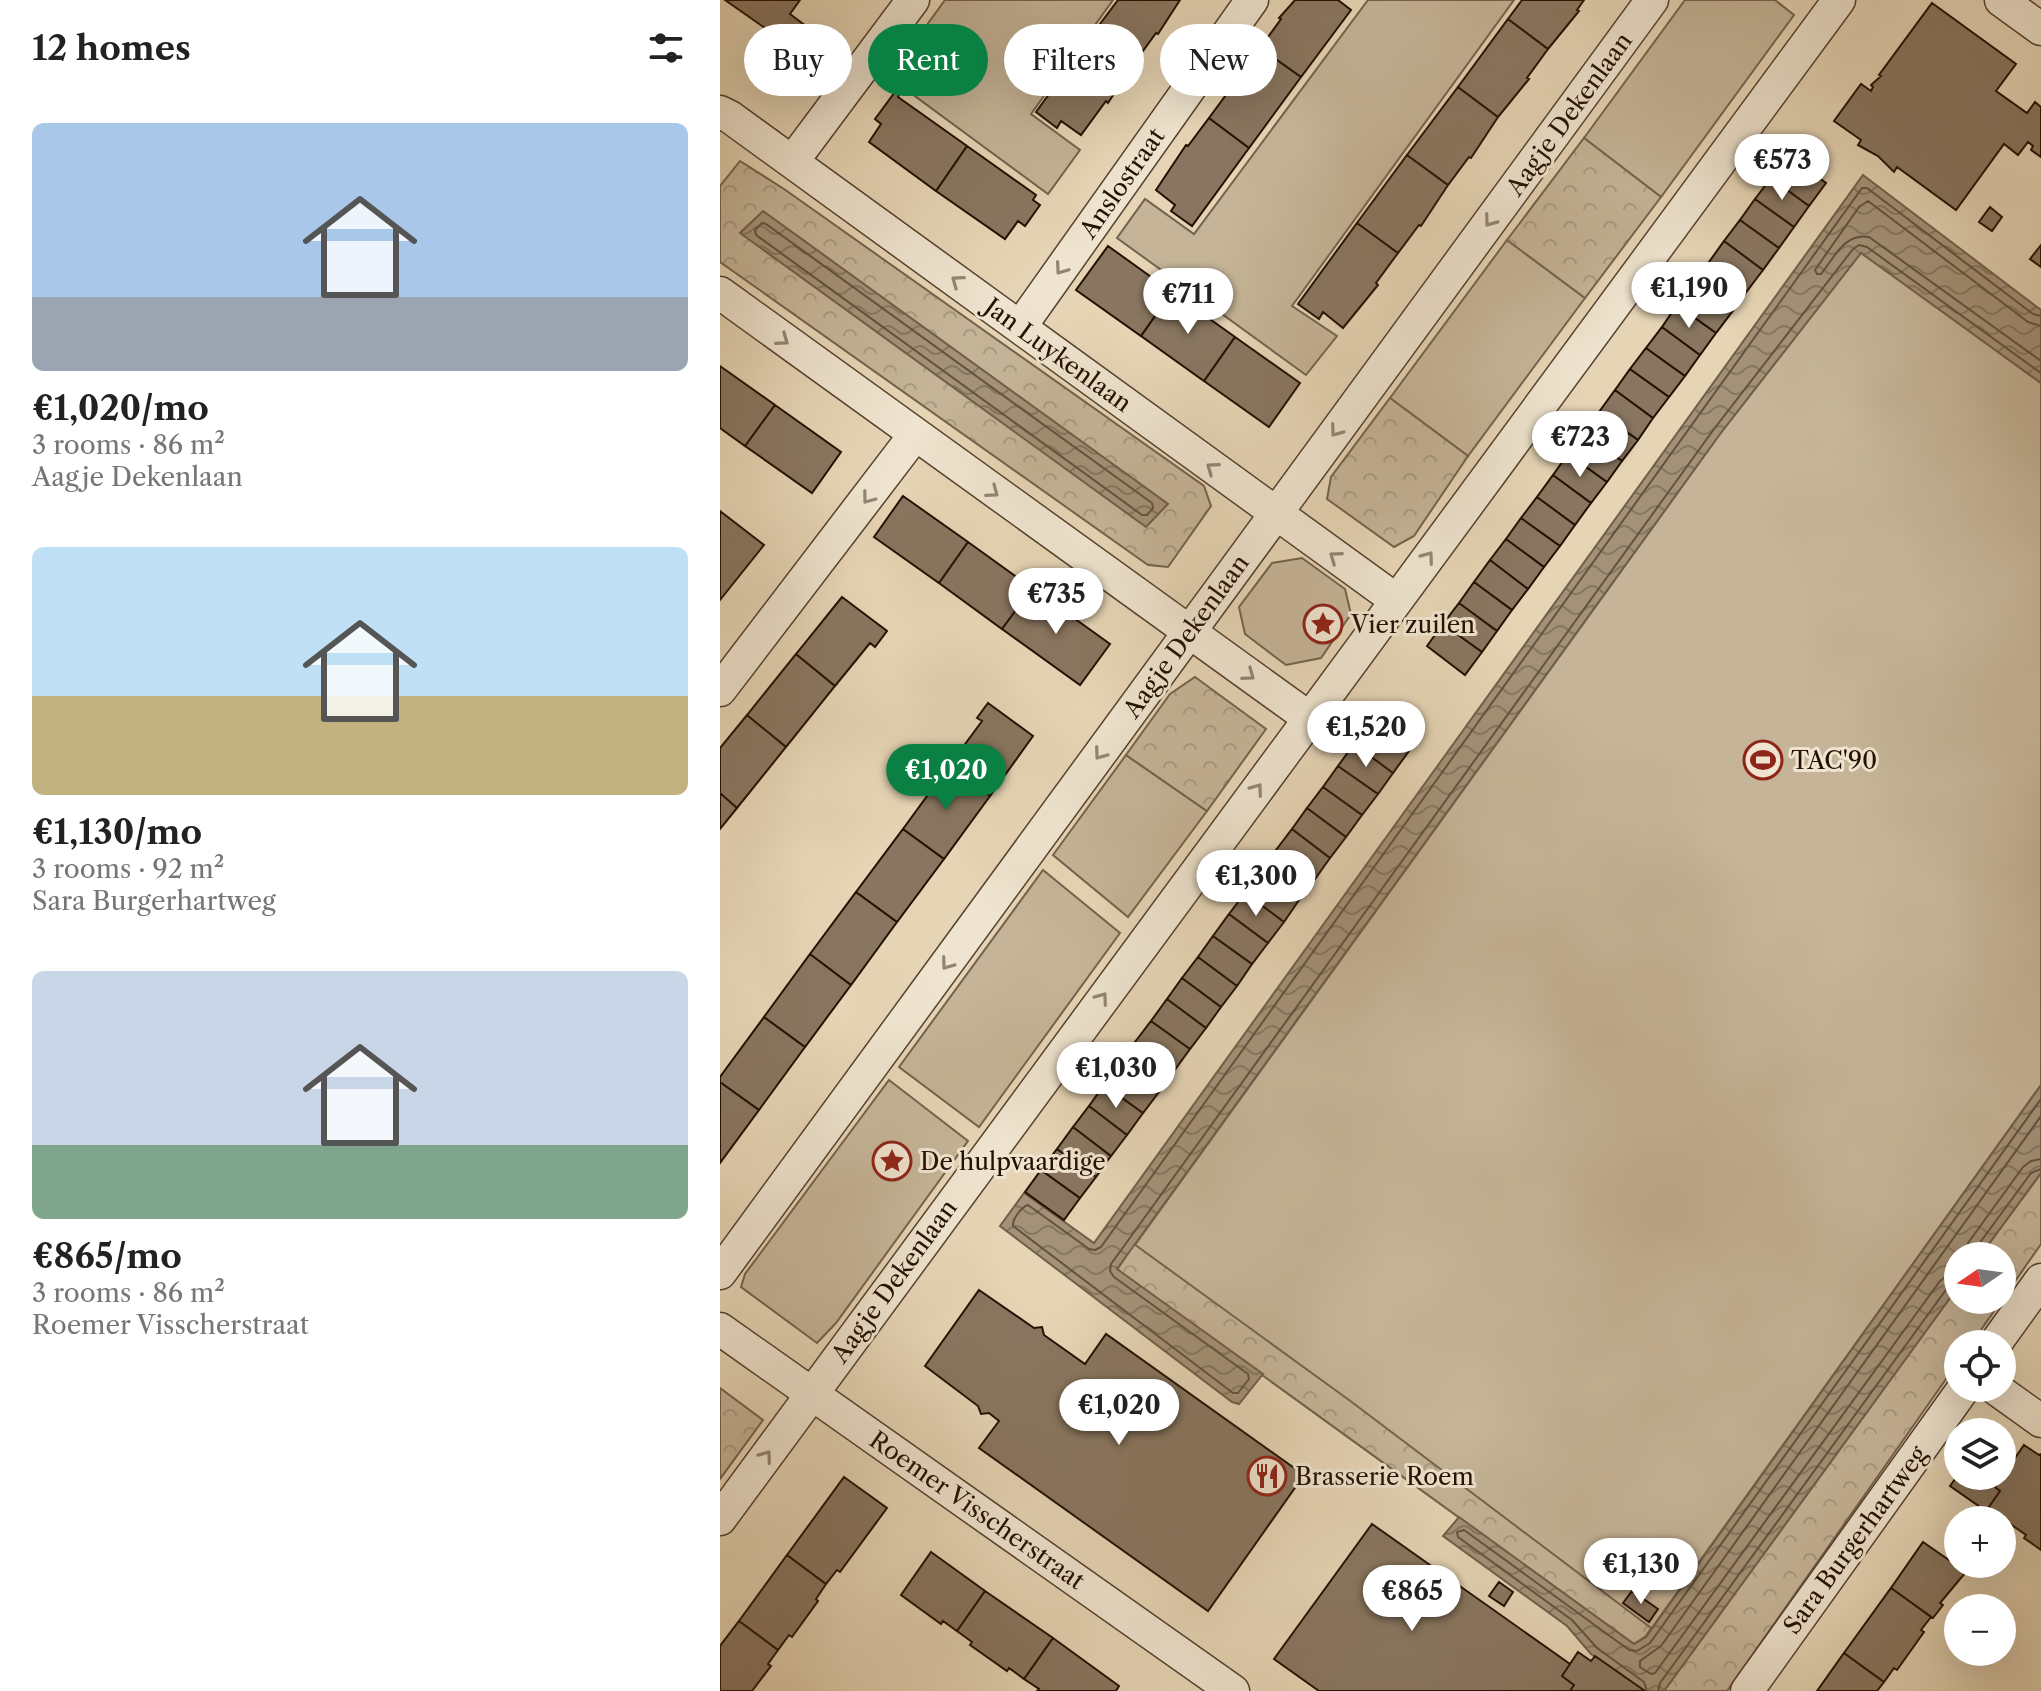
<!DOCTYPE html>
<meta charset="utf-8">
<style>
body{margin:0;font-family:"Libre Caslon Text",serif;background:#f6f6f6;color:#222;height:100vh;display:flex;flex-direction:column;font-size:30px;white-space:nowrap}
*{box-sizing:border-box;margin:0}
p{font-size:26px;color:#767676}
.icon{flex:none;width:44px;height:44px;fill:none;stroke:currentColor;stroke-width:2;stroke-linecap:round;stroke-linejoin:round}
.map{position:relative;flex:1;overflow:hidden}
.details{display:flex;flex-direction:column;background:#fff;width:720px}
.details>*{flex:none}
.guide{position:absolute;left:24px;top:24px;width:760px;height:72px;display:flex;gap:16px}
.needle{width:52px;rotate:257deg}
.controls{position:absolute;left:1224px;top:1242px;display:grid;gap:16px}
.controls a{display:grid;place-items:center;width:72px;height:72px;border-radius:50%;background:#fff;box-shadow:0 8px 32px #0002;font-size:40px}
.price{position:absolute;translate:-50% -68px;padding:0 18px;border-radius:28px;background:#fff;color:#222;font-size:26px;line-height:52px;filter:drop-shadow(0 2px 4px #0008)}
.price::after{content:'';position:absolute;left:50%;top:48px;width:24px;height:18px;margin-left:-12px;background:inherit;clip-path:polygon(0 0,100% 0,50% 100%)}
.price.current{background:#0b8043;color:#fff}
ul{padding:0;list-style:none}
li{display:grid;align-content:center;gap:16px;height:424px;padding:0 32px}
li span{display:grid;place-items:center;height:248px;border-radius:12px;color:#555}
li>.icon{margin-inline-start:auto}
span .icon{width:144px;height:144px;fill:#fffc;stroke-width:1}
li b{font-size:34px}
h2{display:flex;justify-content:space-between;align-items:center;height:96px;padding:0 32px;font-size:34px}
.tag{padding:0 28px;border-radius:36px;background:#fff;box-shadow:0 8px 32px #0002;font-size:28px;line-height:72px}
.tag.current{background:#0b8043;color:#fff}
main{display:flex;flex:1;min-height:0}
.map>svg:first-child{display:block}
.green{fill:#c5b497;stroke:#74624d;stroke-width:2}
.forest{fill:url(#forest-crowns);stroke:#74624d;stroke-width:2}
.water{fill:url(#water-waves);stroke:#715e49;stroke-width:2}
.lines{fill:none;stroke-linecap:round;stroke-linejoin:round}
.shore{stroke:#64513e;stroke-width:2}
.building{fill:#897660;stroke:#241003;stroke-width:2}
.street-casing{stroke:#544130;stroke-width:35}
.street{stroke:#efe4cf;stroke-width:32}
.oneway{stroke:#948573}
.labels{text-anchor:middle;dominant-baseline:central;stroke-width:6;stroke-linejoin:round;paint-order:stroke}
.street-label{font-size:24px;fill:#241003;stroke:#efe4cf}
.poi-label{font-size:24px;fill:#241003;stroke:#efe4cf;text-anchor:start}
</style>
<main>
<section class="details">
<h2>12 homes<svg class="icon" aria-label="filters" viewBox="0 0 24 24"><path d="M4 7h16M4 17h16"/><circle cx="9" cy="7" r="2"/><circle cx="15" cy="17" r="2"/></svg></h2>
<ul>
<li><span style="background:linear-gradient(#a9c7e8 70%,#9aa5b1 0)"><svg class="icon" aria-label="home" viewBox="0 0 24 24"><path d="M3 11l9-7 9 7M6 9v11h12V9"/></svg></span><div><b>€1,020/mo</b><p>3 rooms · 86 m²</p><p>Aagje Dekenlaan</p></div></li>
<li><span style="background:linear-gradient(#bfe0f5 60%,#c2b280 0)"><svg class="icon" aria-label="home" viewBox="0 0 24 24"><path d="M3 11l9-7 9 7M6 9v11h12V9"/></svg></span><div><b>€1,130/mo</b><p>3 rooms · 92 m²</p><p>Sara Burgerhartweg</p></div></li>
<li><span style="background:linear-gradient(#c9d6e8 70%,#7fa58c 0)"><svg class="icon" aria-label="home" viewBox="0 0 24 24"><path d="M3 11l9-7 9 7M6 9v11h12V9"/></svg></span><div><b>€865/mo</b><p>3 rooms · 86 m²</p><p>Roemer Visscherstraat</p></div></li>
</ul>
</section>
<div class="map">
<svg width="1321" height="1691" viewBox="0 0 1321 1691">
<defs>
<pattern id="forest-crowns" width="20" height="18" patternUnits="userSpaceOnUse" patternTransform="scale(2)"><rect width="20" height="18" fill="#c5b497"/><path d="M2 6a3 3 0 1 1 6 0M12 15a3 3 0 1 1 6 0" fill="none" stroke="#a99a80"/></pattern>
<pattern id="water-waves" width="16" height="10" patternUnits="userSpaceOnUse" patternTransform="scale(2)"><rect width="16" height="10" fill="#a49278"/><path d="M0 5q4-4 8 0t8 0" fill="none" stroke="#857660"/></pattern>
</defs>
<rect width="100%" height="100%" fill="#e6d5b5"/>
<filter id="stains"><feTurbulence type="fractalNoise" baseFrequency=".0025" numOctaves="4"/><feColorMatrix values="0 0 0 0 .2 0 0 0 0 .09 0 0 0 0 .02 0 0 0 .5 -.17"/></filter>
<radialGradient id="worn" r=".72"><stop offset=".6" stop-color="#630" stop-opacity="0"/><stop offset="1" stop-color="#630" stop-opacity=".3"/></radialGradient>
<path class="green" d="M225 0H393L311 114 360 150 328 194 169 77Z
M648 0H794L572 306 617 336 586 375 397 238 425 199 474 234Z
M965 0H1055L1074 15 941 197 864 138Z
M787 240 865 298 748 456 670 398Z
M1141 252 1321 383V1085L926 1636 914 1644 397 1270 1000 434Z
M582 558 625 589 631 614 601 658 566 665 525 634 519 607 552 563Z
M406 755 487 811 408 917 333 855Z
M323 870 400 933 259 1127 179 1067Z
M169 1080 248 1141 116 1323 97 1343 21 1287 25 1274Z"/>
<path class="forest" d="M864 138 941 197 865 298 787 240Z
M20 161 64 189 484 486 491 506 448 567 428 565 0 262V186Z
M670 398 748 456 694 536 674 547 607 499 611 477Z
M475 677 546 729 487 811 406 755 450 694Z
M1321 1173V1244L1282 1300V1256H1260Z
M414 1244 629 1400 931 1628 926 1636 914 1644 397 1270Z
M1238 1287V1300H1282L1251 1344H1238V1362L1007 1691H944Z
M0 1388 43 1420 0 1479Z"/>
<path class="water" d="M1143 175 1321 310V383L1141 253 1000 434 397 1269 543 1374 519 1404 512 1402 280 1226 304 1193 374 1243Z
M43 211 448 504 426 527 20 233Z
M1321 1085V1173L1260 1256H1238V1287L944 1691H924L871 1654 847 1626 723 1536 739 1517 914 1644 926 1637Z"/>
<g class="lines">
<path class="shore" d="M42 223 46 224 432 503 433 508 427 515H422L36 235 35 230Z
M1321 316 1313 314 1147 188H1142L381 1247 375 1250 369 1249 308 1205C301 1207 292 1220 293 1226L513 1393H518L529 1379 528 1374 394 1277 390 1271 391 1264 994 429 1133 249 1139 245 1147 247 1321 373
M1321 326 1308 322 1148 201 1139 207 1095 270 1097 274H1101C1114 258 1125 232 1149 237L1321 361
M1245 1256 1248 1243 1303 1167 1311 1161 1321 1159
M1255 1256 1256 1248 1311 1173 1321 1169
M1238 1273 1228 1275 1220 1281 935 1673 931 1674 920 1667V1661L941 1646 1321 1116
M927 1691 924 1682 877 1648 852 1620 738 1537 737 1532 744 1530 909 1650 917 1651 930 1643 1321 1099
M938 1691 940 1683 1228 1287 1238 1283"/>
</g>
<path class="building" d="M5 0H80L70 14 98 35 104 26 124 40 96 79 45 43 52 33Z
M398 0H460L438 34 436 33 415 62 374 32Z
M575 0H618L631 10 581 77 540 48 561 19 559 18Z
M802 0H864L857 10 859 11 828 49 788 19Z
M1212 3 1296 64 1276 91 1307 113 1315 102 1321 107V157L1311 150 1313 146 1308 142 1298 155 1284 144 1236 210 1177 167 1174 172 1158 156 1138 145 1141 140 1114 121 1141 84 1151 91 1153 87 1151 85 1161 76 1159 75Z
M788 19 828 49 807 78 809 79 778 117 738 87Z
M374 32 415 62 388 103 386 101 361 135 341 121 337 128 316 112Z
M540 48 581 77 529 148 489 118 511 88 512 82 517 76 519 78Z
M738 87 778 117 751 158 749 157 728 185 687 155Z
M175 92 179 95 178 97 247 146 216 191 149 142 161 124 155 119Z
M489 118 529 148 472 226 451 211 455 205 436 190 466 145 468 146Z
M247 146 316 195 313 200 320 205 305 226 298 221 285 239 216 191Z
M687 155 728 185 701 226 699 225 678 253 637 223Z
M1068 155 1106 183 1089 206 1051 178Z
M1051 178 1089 206 1074 227 1035 199Z
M1035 199 1074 227 1059 248 1020 220Z
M1270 207 1282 217 1272 231 1259 222Z
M1020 220 1059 248 1043 270 1004 241Z
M637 223 678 253 656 283 658 285 623 328 603 312 599 319 578 304Z
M1004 241 1043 270 1027 291 989 262Z
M1321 245V267L1310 259Z
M388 246 452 292 421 336 356 290Z
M989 262 1027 291 1012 312 973 284Z
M973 284 1012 312 996 333 957 305Z
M452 292 515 337 484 381 421 336Z
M957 305 996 333 980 355 942 327Z
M942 327 980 355 965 376 926 348Z
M515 337 580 383 549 427 484 381Z
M926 348 965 376 949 397 910 369Z
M0 366 55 405 25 446 0 428Z
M910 369 949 397 933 418 895 390Z
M895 390 933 418 918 440 879 412Z
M55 405 121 452 92 493 25 446Z
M879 412 918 440 902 461 864 433Z
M864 433 902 461 887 482 848 454Z
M848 454 887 482 871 503 833 475Z
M833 475 871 503 855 525 817 497Z
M183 496 248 542 219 583 154 537Z
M817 497 855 525 840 546 801 518Z
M0 511 44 545 0 600Z
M801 518 840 546 824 567 786 539Z
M786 539 824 567 808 589 770 560Z
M248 542 312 588 282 629 219 583Z
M770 560 808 589 792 610 754 582Z
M754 582 792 610 777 631 739 603Z
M312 588 390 644 360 685 282 629Z
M122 597 167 631 155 647 150 643 115 686 76 654Z
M739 603 777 631 762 652 723 624Z
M723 624 762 652 745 675 707 646Z
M76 654 115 686 66 747 27 715Z
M268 703 313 736 270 796 229 766 262 721 257 718Z
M27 715 66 747 17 808 0 793V748Z
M650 722 689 751 673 773 634 744Z
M634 744 673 773 658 794 618 766Z
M229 766 270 796 224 859 183 829Z
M618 766 658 794 642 815 603 787Z
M603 787 642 815 626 837 587 808Z
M0 793 17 808 0 829Z
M587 808 626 837 610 858 572 829Z
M183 829 224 859 177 922 136 892Z
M572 829 610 858 595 879 556 850Z
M556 850 595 879 579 900 540 872Z
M540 872 579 900 564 922 525 893Z
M136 892 177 922 131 985 90 954Z
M525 893 564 922 548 943 509 914Z
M509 914 548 943 532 964 493 936Z
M493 936 532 964 517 986 478 957Z
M90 954 131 985 85 1047 44 1017Z
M478 957 517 986 501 1007 462 978Z
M462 978 501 1007 486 1028 447 999Z
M447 999 486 1028 470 1049 431 1021Z
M44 1017 85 1047 39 1110 0 1082V1077Z
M431 1021 470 1049 454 1071 415 1042Z
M415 1042 454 1071 439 1092 400 1064Z
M400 1064 439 1092 423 1113 384 1085Z
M0 1082 39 1110 0 1163Z
M384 1085 423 1113 407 1135 369 1106Z
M369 1106 407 1135 391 1156 353 1127Z
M353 1127 391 1156 376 1177 337 1149Z
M337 1149 376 1177 360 1198 321 1170Z
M321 1170 360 1198 344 1220 305 1192Z
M259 1290 314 1328 322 1327 324 1335 365 1364 386 1334 584 1475 488 1611 259 1448 279 1421 269 1413 261 1414 258 1406 205 1366Z
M1304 1445 1319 1455 1321 1454V1550L1304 1538 1306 1535 1276 1514 1274 1517 1266 1511 1280 1491 1275 1487Z
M1282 1458 1291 1464 1275 1487 1280 1491 1266 1511 1230 1486 1238 1475 1282 1476Z
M124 1477 167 1508 120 1572 117 1570 106 1584 67 1555Z
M652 1524 850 1664 842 1676 854 1685 850 1691H599L554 1659Z
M1203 1542 1246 1572 1220 1603 1223 1605 1213 1618 1171 1588Z
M211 1552 265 1591 237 1631 223 1621 221 1624 181 1595Z
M67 1555 106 1584 96 1599 98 1601 72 1637 69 1635 58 1650 19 1621Z
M779 1582 793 1592 784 1606 769 1596Z
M1171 1588 1211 1617 1201 1630 1204 1632 1177 1670 1174 1668 1164 1682 1124 1653Z
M265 1591 333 1638 304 1679 289 1668 287 1671 250 1645 252 1642 237 1631Z
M912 1591 938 1609 929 1622 903 1603Z
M19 1621 58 1650 48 1664 51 1666 32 1691H0V1646Z
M333 1638 399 1686 396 1691H317L319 1689 304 1679Z
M858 1652 871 1661 875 1656 925 1691H850L854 1685 842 1676Z
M1124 1653 1164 1682 1157 1691H1097Z"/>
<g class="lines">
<g class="street-casing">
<path id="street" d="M1281 0 1321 29
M0 112 10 117 676 600
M72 162 193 0
M0 293 589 718
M300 327 532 0
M0 690 194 436
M0 1273 932 0
M0 1329 513 1691
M1275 1344 1321 1280
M1275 1388 1321 1421
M0 1519 1119 0
M1027 1691 1244 1388"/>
</g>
<use href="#street" class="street"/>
</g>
<defs><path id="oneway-chevron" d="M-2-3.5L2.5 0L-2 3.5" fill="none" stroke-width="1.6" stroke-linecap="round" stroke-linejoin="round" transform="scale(2)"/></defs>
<g class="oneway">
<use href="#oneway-chevron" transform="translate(770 221) rotate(126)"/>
<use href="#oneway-chevron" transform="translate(341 269) rotate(125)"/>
<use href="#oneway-chevron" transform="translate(237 281) rotate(-144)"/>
<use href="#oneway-chevron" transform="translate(63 340) rotate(36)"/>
<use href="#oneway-chevron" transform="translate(616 431) rotate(126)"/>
<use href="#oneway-chevron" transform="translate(492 468) rotate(-144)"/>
<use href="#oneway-chevron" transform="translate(273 492) rotate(36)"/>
<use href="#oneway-chevron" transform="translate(148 498) rotate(127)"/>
<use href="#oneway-chevron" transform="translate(615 557) rotate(-145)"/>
<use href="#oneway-chevron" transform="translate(708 557) rotate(-54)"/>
<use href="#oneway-chevron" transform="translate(529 675) rotate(36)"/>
<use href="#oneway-chevron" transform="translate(380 754) rotate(126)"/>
<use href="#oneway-chevron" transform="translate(537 789) rotate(-54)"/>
<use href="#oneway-chevron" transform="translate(227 964) rotate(126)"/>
<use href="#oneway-chevron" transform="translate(382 998) rotate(-54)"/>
<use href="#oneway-chevron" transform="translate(46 1456) rotate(-54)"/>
</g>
<defs>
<g id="sight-ring" transform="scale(2)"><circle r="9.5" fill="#efe4cf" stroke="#8f2418" stroke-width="1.5"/><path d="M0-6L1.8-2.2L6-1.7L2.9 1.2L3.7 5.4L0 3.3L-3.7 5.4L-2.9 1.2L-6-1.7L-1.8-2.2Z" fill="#8f2418"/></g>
<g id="stadium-ring" transform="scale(2)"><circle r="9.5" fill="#efe4cf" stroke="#8f2418" stroke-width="1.5"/><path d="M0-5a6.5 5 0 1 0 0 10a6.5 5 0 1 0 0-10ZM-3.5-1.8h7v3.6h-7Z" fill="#8f2418"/></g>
<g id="restaurant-ring" transform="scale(2)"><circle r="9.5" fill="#efe4cf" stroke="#8f2418" stroke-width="1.5"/><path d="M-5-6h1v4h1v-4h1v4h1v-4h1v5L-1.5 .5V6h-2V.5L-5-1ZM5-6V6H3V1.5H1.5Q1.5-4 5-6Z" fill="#8f2418"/></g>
</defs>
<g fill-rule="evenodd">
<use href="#sight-ring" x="603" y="624"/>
<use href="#stadium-ring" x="1043" y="760"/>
<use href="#sight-ring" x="172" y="1161"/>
<use href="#restaurant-ring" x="547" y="1476"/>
</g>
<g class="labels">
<g class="street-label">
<text transform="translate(849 114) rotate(-54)">Aagje Dekenlaan</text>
<text transform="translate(402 183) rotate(-55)">Anslostraat</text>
<text transform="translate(338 355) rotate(36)">Jan Luykenlaan</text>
<text transform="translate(466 636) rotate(-54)">Aagje Dekenlaan</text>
<text transform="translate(174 1281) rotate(-54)">Aagje Dekenlaan</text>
<text transform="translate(257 1510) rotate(35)">Roemer Visscherstraat</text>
<text transform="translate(1135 1540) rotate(-54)">Sara Burgerhartweg</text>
</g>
<g class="poi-label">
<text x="631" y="624">Vier zuilen</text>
<text x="1071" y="760">TAC'90</text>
<text x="200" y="1161">De hulpvaardige</text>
<text x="575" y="1476">Brasserie Roem</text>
</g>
</g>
<rect width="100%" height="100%" filter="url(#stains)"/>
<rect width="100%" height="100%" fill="url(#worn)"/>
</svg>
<div class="controls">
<a><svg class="needle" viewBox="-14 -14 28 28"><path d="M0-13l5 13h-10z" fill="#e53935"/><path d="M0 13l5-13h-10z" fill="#767676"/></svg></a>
<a><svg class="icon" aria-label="locate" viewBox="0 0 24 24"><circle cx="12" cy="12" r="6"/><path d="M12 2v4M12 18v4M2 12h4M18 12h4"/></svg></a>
<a><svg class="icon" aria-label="layers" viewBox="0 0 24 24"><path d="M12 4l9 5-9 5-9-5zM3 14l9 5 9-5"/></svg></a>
<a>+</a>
<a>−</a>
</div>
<b class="price" style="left:1062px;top:202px">€573</b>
<b class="price" style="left:969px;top:330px">€1,190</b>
<b class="price" style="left:468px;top:336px">€711</b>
<b class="price" style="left:860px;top:479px">€723</b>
<b class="price" style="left:336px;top:636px">€735</b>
<b class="price" style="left:646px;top:769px">€1,520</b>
<b class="price current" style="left:226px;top:812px">€1,020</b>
<b class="price" style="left:536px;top:918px">€1,300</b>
<b class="price" style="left:396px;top:1110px">€1,030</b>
<b class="price" style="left:399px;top:1447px">€1,020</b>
<b class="price" style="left:921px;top:1606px">€1,130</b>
<b class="price" style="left:692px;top:1633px">€865</b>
<div class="guide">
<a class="tag">Buy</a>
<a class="tag current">Rent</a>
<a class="tag">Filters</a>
<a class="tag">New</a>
</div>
</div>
</main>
